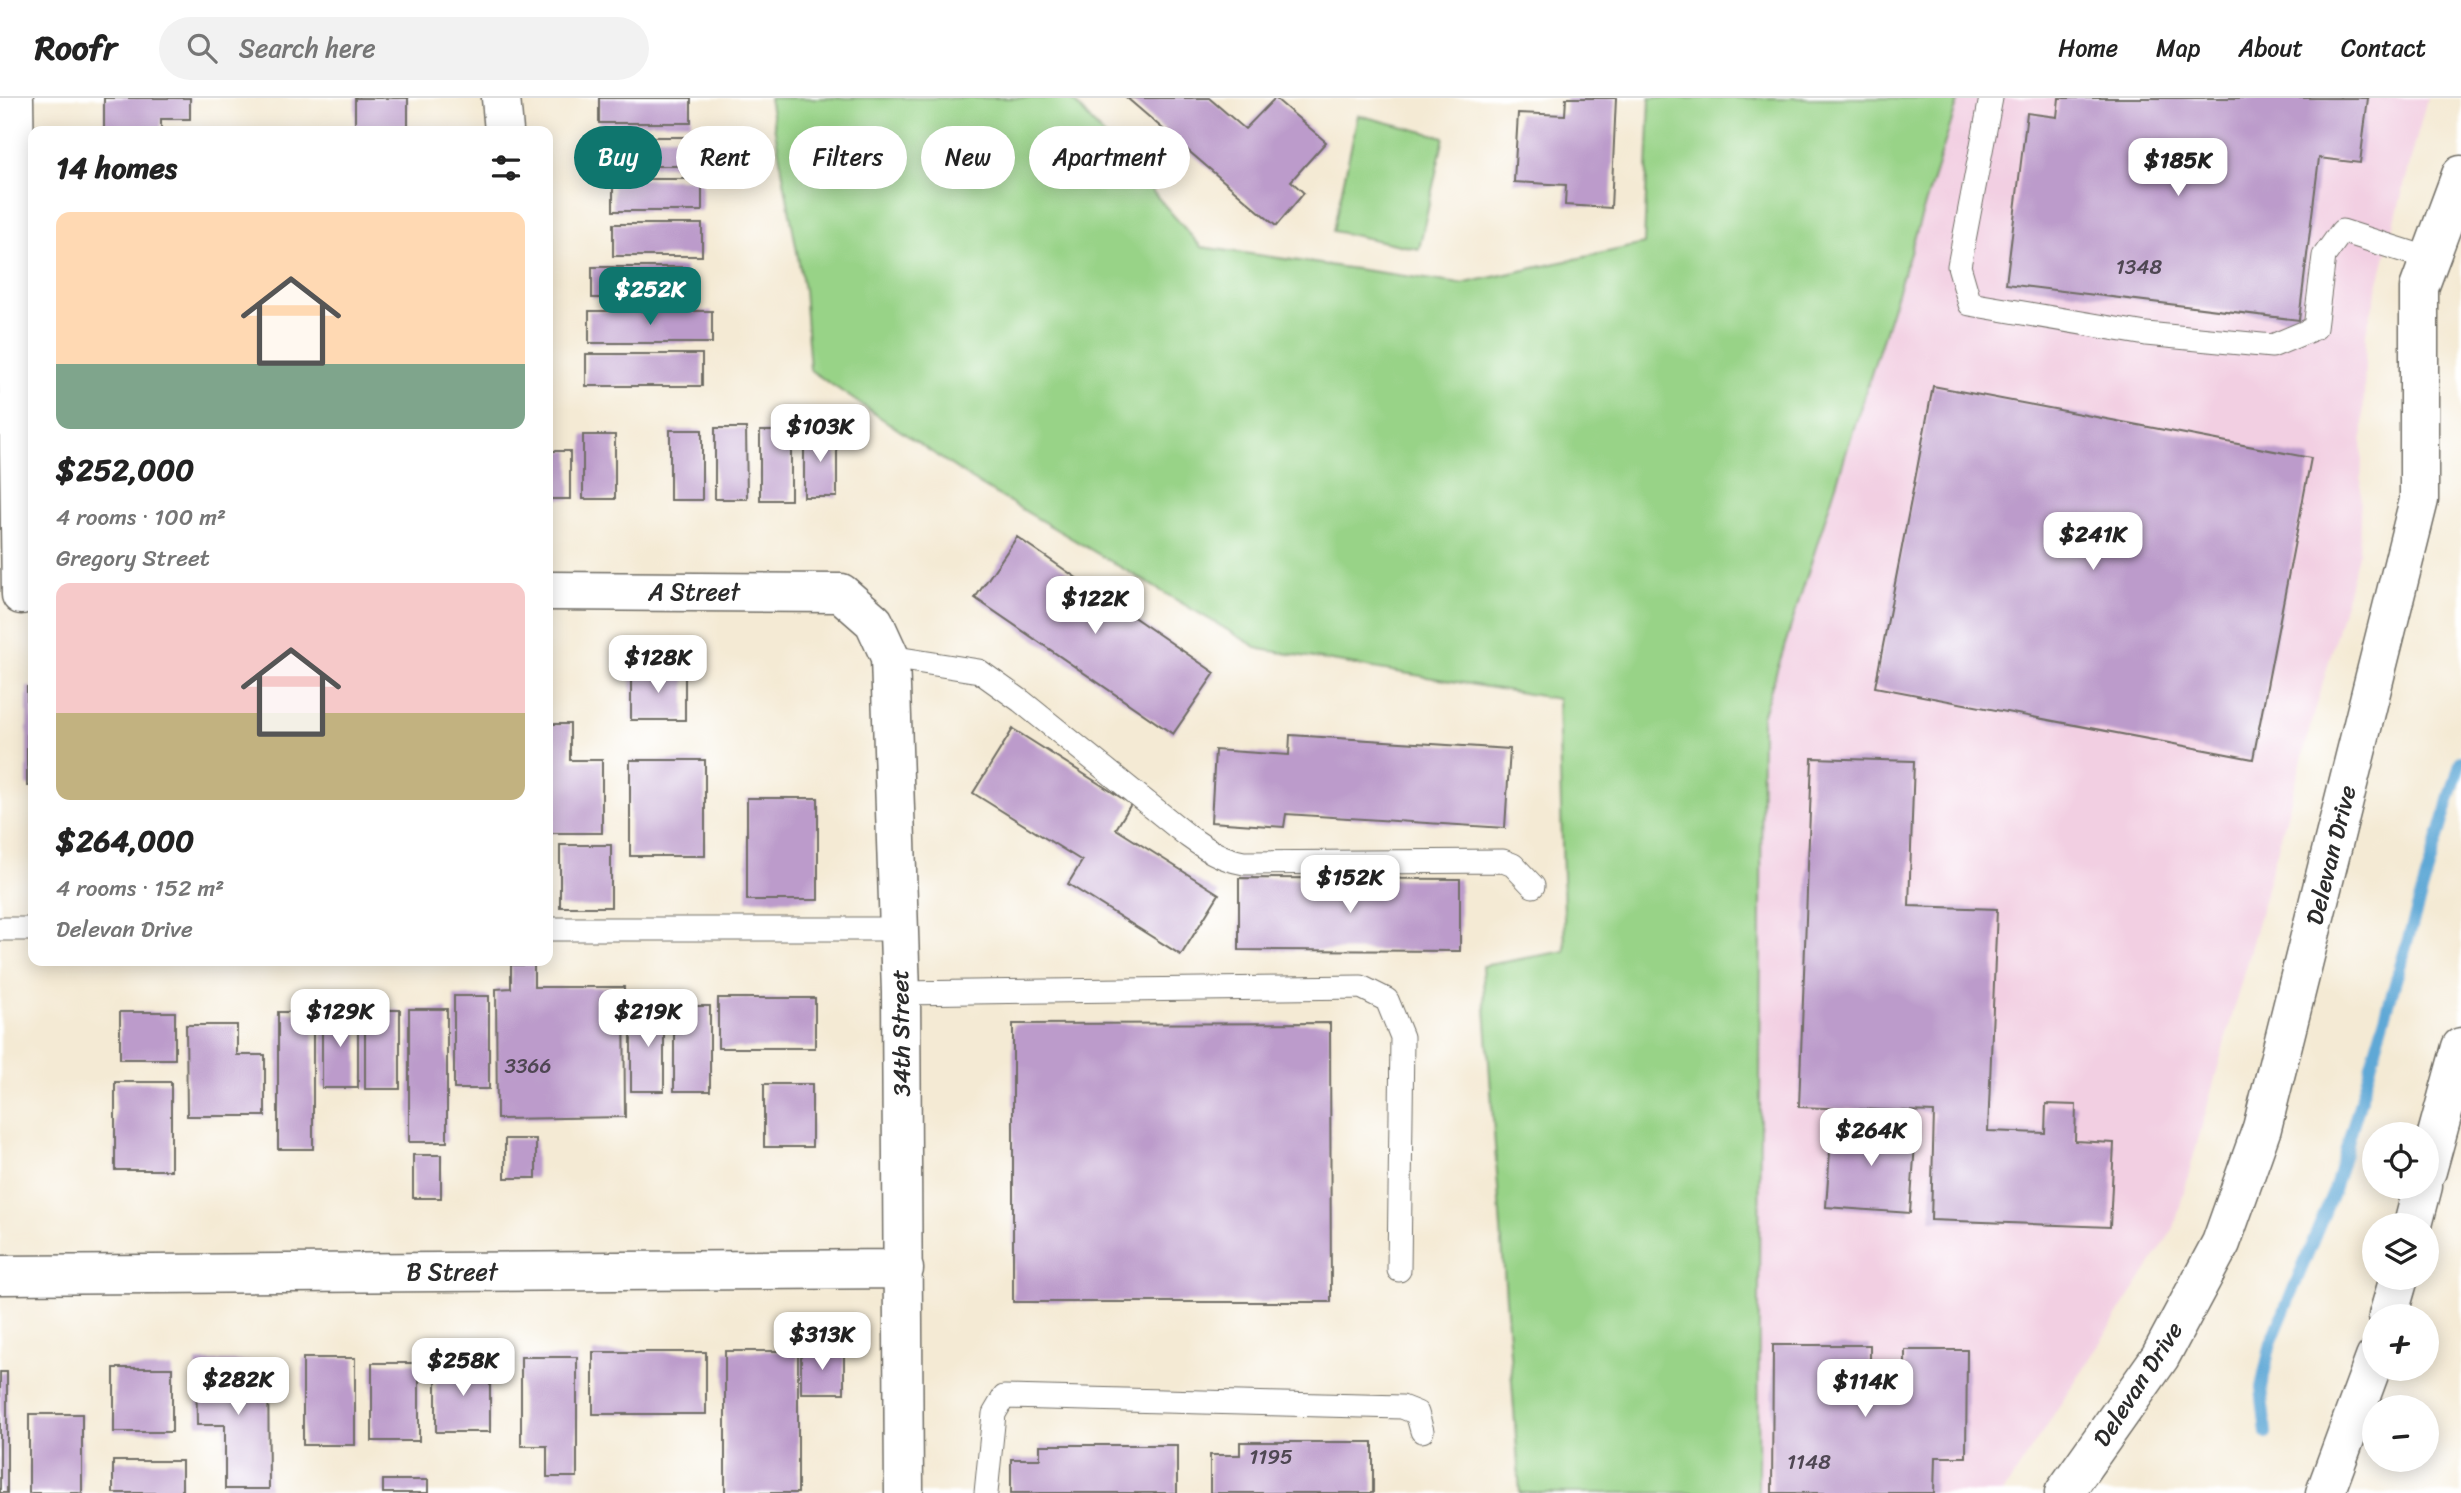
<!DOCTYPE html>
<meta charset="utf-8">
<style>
body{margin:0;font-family:Sriracha,sans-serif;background:#f2f2f2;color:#222;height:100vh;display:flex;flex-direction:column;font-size:26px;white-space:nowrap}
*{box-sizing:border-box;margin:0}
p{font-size:23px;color:#767676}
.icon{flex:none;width:38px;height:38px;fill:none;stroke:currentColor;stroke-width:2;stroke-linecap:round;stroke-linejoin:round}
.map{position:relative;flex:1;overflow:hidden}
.drawer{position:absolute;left:28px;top:28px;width:525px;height:840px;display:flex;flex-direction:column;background:#fff;border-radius:14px;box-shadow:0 4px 18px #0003}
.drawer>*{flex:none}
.banner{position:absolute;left:574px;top:28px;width:665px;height:63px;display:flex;gap:14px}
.controls{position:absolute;left:2362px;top:1024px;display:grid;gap:14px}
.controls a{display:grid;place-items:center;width:77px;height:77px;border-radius:50%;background:#fff;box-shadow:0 4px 18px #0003;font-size:35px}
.price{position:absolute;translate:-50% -60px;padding:0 16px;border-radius:14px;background:#fff;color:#222;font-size:23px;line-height:46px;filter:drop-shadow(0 2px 4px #0008)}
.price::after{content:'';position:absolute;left:50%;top:42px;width:21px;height:16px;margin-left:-10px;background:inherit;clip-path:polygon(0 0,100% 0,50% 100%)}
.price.active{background:#0f766e;color:#fff}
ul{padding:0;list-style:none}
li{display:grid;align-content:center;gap:14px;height:371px;padding:0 28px}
li span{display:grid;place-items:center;height:217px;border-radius:14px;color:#555}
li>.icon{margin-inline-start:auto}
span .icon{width:126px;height:126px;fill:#fffc;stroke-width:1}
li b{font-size:30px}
h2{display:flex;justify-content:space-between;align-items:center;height:84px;padding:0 28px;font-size:30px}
.tag{padding:0 24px;border-radius:32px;background:#fff;box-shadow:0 4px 18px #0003;font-size:24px;line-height:63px}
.tag.active{background:#0f766e;color:#fff}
header{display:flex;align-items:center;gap:42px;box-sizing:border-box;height:98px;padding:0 35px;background:#fff;border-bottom:2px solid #e0e0e0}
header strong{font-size:33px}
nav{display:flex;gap:38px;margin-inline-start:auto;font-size:24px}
.search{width:490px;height:63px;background:#f2f2f2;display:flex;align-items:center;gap:18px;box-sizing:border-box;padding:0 24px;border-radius:38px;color:#767676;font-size:26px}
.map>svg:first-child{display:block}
.built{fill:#f2cfe2}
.green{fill:#98d387;stroke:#627f59;stroke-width:2}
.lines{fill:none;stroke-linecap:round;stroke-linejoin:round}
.stream{stroke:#5fa8d6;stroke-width:12}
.building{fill:#bc9bcb}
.lane-casing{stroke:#716e66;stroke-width:25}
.street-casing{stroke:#716e66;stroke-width:41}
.highway-casing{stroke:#716e66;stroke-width:41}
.lane{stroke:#fff;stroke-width:23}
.street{stroke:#fff;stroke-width:38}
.highway{stroke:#fff;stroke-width:38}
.labels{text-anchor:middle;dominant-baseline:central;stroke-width:7;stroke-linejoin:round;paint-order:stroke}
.number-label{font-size:21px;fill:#4f4753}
.street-label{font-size:24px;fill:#2b2b2b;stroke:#fff}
</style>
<header>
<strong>Roofr</strong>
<div class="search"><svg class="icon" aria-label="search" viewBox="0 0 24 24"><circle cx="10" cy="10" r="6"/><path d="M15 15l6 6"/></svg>Search here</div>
<nav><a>Home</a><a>Map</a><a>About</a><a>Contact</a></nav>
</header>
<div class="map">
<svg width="2461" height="1395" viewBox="0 0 2461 1395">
<rect width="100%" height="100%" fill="#fff"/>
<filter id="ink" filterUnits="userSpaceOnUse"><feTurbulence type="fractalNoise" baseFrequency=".0143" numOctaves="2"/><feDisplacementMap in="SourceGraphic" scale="14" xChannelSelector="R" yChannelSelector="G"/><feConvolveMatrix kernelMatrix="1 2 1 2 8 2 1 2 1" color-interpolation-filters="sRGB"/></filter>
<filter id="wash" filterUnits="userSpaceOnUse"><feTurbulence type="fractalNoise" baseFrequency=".00686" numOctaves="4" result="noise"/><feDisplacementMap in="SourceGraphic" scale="28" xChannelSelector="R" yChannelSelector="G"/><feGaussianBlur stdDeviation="1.57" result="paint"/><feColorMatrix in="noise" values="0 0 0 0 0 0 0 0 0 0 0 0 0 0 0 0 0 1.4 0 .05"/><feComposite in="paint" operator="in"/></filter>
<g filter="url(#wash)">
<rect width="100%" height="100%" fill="#f4ead4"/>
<path class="built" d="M1959 0H2427L2366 234 2359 453 2174 1130 2003 1395H1758L1762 619Z"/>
<path class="green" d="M769 0H1071L1201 149 1461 186 1644 146 1650 0H1959L1762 619 1758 1395H1520L1482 868 1565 853 1558 601 1260 551 979 386 810 272 804 192Z
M1358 17 1444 39 1419 151 1333 133Z"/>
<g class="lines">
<path class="stream" d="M2266 1335 2261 1290 2271 1245 2334 1092 2461 662"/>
</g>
<g id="blocks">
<path class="building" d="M104 0H190V21H161V33H104Z
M355 0H408V33H355Z
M599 0H691V25H599Z
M1127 0H1209L1245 31 1275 0 1326 44 1291 83 1304 95 1276 128Z
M1566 0H1616L1611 110 1565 107 1566 87 1514 84 1518 15 1565 17Z
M2059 0H2368L2360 65 2319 60 2299 222 2006 186 2027 15 2057 19Z
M600 39H699V68H600Z
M613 81H702V113H613Z
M613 126H702V158H613Z
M592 169H685V200H592Z
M589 213H712V245H589Z
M586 256H702V288H586Z
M1933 288 2311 360 2253 661 1875 589Z
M715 330H746L747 401H715Z
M670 332H702V402H670Z
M760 333H791V402H760Z
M804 333H837V399H804Z
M583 337H615V401H583Z
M548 353H570V401H548Z
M1017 439 1215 575 1173 636 975 500Z
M631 573H685V622H631Z
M27 589H33V688H27Z
M548 626H570V662H602V735H548Z
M1013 631 1131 706 1116 731 1219 796 1181 857 1068 786 1082 763 973 695Z
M1290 637 1510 651 1505 730 1286 716 1284 729 1211 724 1215 652 1289 657Z
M1812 660 1914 663 1909 808 1997 811 1988 1033 2045 1035 2046 1006 2076 1007 2075 1043 2114 1045 2110 1129 1931 1122 1934 1014 1799 1009Z
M630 662H705V758H630Z
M747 700H818V802H747Z
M560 747H611V809H560Z
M1239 780 1460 781V853L1239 852Z
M511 867H534V889H624L625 1019 497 1021 496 891 511 890Z
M454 898H489V991H454Z
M718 900H815V950H718Z
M631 908H664V993H631Z
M674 908H710V993H674Z
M409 911H447V1044H409Z
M322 912H358V990H322Z
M365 912H400V991H365Z
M120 914H175V961H120Z
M278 914H313V1051H278Z
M1330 925 1331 1204H1013V926Z
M186 927H237V957H265V1018H187Z
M115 984H171V1072H115Z
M764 986H812V1049H764Z
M1832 1025 1916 1032 1910 1115 1826 1109Z
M505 1041H536V1080H505Z
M413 1057H441V1100H413Z
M1773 1247H1870V1272H1905V1252H1967L1966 1359H1935L1934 1395H1772Z
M725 1253H798V1395H725Z
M593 1254H706V1316H593Z
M801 1254H844V1295H801Z
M521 1259H577V1379H547V1348H521Z
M303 1260H355V1347H303Z
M196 1263H268L269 1391H225V1327H197Z
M372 1265H419V1343H372Z
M436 1265H490V1334H436Z
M114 1270H172V1334H114Z
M0 1274H7V1395H0Z
M29 1316H82V1395H29Z
M1240 1344H1373V1395H1210V1357H1240Z
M1040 1347H1177V1395H1011V1361H1040Z
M113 1363H182V1395H113Z
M383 1382H428V1395H383Z"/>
</g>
</g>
<g filter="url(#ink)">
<use href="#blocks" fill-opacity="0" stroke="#716e66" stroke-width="2"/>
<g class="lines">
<g class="lane-casing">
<path id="lane" d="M1991 0 1959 168 1970 206 2146 236 2272 248 2315 230 2324 158 2342 133 2430 161
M890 559 979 573 1021 603 1188 738C1206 751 1221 761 1244 765L1503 763 1513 767 1533 788
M0 831H33
M548 831H899
M901 895 1361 889 1387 902 1402 939 1399 1172
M986 1395 994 1316 1004 1299 1402 1309 1417 1315 1422 1333"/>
</g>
<g class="street-casing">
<path id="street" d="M14 0 21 497
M501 0 504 33
M548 493 841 495 874 524 890 559 901 895 904 1395
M0 1177 904 1171
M2064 1395 2160 1259 2221 1145 2262 1030 2419 402V190L2461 77"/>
</g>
<g class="highway-casing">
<path id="highway" d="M2427 1073 2461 949
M2413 1127 2423 1088
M2388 1218 2399 1180
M2325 1395 2375 1260"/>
</g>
<use href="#lane" class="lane"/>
<use href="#street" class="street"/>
<use href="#highway" class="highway"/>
</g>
</g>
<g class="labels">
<g class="number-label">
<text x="2139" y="169">1348</text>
<text x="528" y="968">3366</text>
<text x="1271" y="1359">1195</text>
<text x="1809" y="1364">1148</text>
</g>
<g class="street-label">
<text x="694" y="494">A Street</text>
<text transform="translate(2331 757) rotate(-76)">Delevan Drive</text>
<text transform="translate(901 935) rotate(-91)">34th Street</text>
<text x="452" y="1174">B Street</text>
<text transform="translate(2138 1286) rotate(-57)">Delevan Drive</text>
</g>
</g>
</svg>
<div class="controls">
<a><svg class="icon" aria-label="locate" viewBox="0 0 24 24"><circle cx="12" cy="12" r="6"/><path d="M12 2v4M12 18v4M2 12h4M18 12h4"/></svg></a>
<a><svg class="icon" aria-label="layers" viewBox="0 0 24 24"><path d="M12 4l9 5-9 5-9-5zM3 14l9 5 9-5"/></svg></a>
<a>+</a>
<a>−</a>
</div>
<b class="price" style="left:2178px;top:100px">$185K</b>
<b class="price active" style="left:650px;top:229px">$252K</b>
<b class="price" style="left:820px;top:366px">$103K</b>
<b class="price" style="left:2093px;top:474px">$241K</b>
<b class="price" style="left:1095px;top:538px">$122K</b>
<b class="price" style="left:658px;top:597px">$128K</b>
<b class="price" style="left:1350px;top:817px">$152K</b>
<b class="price" style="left:340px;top:951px">$129K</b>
<b class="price" style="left:648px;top:951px">$219K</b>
<b class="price" style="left:1871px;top:1070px">$264K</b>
<b class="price" style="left:822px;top:1274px">$313K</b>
<b class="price" style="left:463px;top:1300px">$258K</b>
<b class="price" style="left:238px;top:1319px">$282K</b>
<b class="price" style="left:1865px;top:1321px">$114K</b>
<div class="banner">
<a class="tag active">Buy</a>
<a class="tag">Rent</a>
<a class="tag">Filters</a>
<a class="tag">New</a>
<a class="tag">Apartment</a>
</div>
<section class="drawer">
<h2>14 homes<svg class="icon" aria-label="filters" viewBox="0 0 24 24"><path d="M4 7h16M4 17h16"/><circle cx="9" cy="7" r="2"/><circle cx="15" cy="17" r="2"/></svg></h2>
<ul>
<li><span style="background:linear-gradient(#ffd9b3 70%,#7fa58c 0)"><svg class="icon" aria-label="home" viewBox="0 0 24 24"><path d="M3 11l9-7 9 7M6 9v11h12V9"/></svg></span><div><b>$252,000</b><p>4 rooms · 100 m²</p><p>Gregory Street</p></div></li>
<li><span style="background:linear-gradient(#f6c9c9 60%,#c2b280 0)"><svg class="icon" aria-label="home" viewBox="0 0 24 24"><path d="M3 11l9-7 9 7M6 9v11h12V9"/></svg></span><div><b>$264,000</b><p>4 rooms · 152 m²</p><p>Delevan Drive</p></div></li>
</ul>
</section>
</div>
